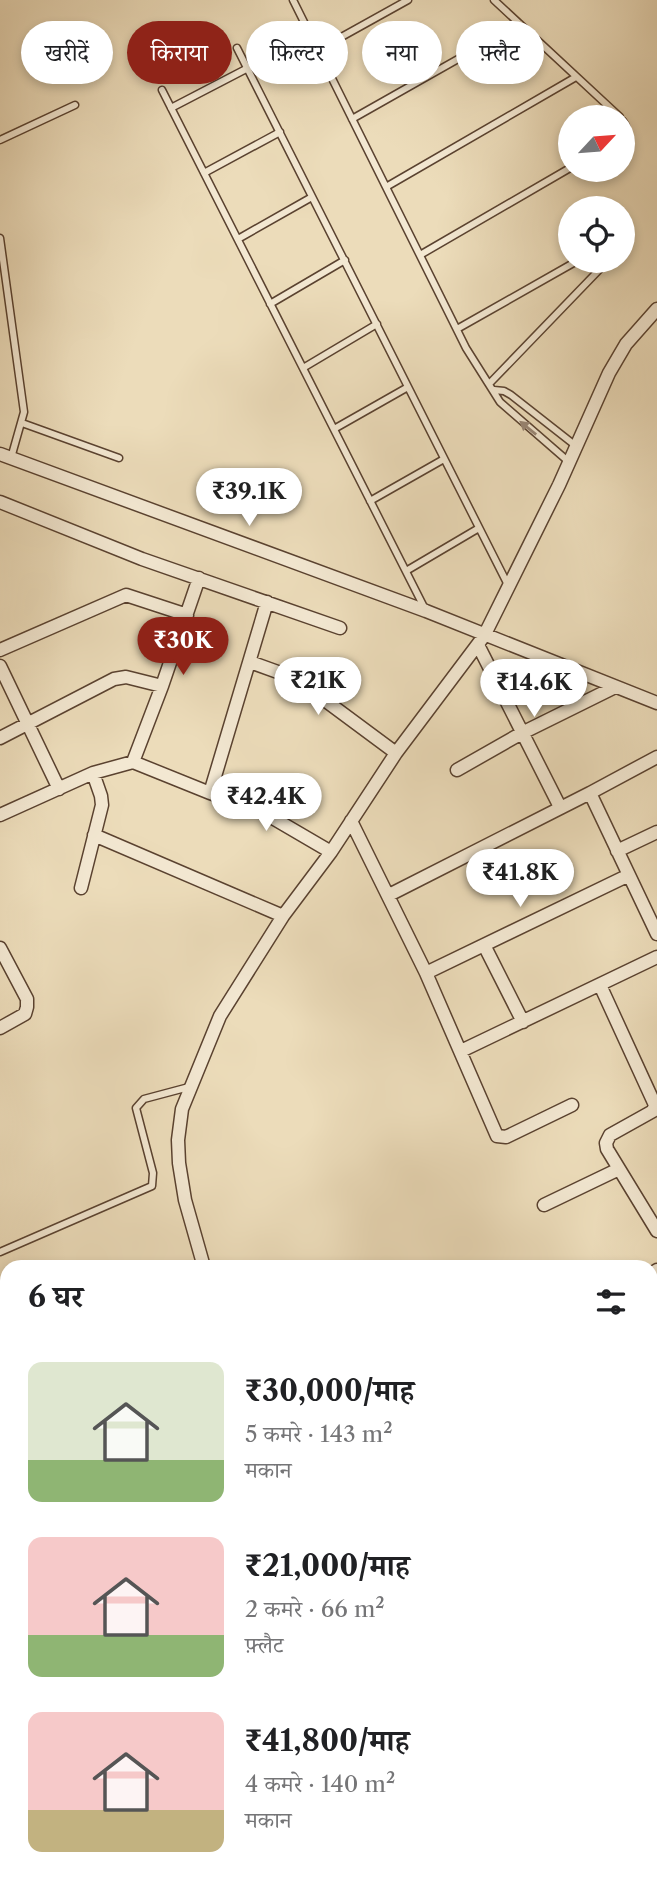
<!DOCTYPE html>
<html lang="hi">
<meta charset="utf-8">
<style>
body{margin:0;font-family:"Libre Caslon Text","Noto Serif Devanagari",serif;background:#f6f6f6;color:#202124;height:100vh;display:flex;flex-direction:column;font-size:26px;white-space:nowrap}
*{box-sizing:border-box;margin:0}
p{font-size:23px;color:#757577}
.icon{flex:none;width:38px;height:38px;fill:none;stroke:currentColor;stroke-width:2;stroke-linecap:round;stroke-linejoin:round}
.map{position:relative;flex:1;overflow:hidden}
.panel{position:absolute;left:0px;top:1260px;width:658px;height:623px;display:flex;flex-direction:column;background:#fff;border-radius:21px 21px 0 0;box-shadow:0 4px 10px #0003}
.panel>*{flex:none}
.guide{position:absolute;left:21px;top:21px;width:616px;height:63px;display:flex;gap:14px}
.needle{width:46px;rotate:64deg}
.buttons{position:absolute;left:558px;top:105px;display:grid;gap:14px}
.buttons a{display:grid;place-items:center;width:77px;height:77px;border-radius:50%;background:#fff;box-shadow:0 4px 10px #0003;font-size:35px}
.price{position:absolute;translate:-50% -60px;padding:0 16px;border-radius:24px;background:#fff;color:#222;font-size:23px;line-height:46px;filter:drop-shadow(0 2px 4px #0008)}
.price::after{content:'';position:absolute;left:50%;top:42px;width:21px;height:16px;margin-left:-10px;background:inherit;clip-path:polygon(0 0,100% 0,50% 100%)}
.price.selected{background:#8f2418;color:#fff}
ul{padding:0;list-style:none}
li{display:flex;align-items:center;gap:21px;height:175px;padding:0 28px}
li span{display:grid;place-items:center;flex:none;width:196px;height:140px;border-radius:14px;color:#555}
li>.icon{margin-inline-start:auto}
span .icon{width:84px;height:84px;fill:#fffc;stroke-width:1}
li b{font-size:30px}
h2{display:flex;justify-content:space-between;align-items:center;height:84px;padding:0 28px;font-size:30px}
.pill{padding:0 24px;border-radius:32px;background:#fff;box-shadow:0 4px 10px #0003;font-size:24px;line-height:63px}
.pill.selected{background:#8f2418;color:#fff}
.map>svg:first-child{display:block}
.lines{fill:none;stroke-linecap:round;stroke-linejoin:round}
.lane-casing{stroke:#5a4230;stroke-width:9}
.street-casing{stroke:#5a4230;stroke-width:15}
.primary-casing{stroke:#2a0e02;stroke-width:24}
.lane{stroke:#f3e8d2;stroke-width:6}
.street{stroke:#f3e8d2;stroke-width:12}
.primary{stroke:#e6be7d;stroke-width:21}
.oneway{fill:#998674}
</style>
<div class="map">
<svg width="657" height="1883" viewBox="0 0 657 1883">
<rect width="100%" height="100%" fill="#ecdcba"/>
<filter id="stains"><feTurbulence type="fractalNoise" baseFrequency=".00286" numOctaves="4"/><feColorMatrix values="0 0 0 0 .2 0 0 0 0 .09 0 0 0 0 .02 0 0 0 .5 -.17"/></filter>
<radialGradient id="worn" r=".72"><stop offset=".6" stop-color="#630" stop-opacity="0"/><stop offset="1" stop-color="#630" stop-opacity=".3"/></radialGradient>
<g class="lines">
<g class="lane-casing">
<path id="lane" d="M293 0 466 348 500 402 569 462
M494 0 620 117
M237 48 508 585
M318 50 408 0
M162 90 425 609
M171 108 248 68
M352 119 520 24
M623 121C628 128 628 131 623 138
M0 140 75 105
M204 173 280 132
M386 187 576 77
M0 238 24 412 11 458
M238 239 312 197
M420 255 570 168
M270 304 345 260
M457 329 577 261
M303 368 377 324
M489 384 599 270 602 261
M494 390 504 391 511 395 576 446
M22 423 119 458
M334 429 408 387
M370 501 444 459
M406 571 479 528
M0 1252 152 1186 153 1173 136 1108 144 1099 189 1087"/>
</g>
<g class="street-casing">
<path id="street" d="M0 454 426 611 657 703
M0 502 142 559 340 628
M478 645 560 807
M0 650 126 595 187 615
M250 662 286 675 303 684 396 753
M0 666 59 789
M0 738 114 679 126 677 162 686
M133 762 162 686 199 578
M457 770 522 733 615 687
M210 793 266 814 331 852
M590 793 657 757
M0 815 93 773 133 762 210 793 267 602
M351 821 426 973 497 1136 506 1137 572 1105
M94 835 283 916
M617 851 657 832
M81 888 102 805 101 796 93 773
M389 895 590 793 657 934
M484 945 523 1022
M0 948 27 999V1007L25 1014 0 1028
M426 973 629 875
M600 985 655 1105 653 1111 610 1135 606 1143 607 1149 657 1231
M461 1051 657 957
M544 1205 619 1169
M204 1267 185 1200 179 1163 178 1140 182 1109 220 1016 283 916 331 852 396 753 484 636 559 485 609 373 626 344 657 309
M651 1274 657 1270
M651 1361 657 1358
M0 1369 7 1371
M651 1435 657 1432
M0 1607 7 1601
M651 1628 657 1623
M0 1693 7 1696
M651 1758 657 1754
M0 1794 7 1792
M651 1800 657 1798
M126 1876 129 1883
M193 1883 209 1876
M414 1883 427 1876"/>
</g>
<g class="primary-casing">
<path id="primary" d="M0 1520 7 1522
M292 1876 293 1883"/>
</g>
<use href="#lane" class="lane"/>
<use href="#street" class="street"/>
<use href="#primary" class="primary"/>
</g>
<defs><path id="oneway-solid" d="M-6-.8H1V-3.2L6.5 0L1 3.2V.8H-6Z" transform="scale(1.75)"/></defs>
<use class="oneway" href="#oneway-solid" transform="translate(528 428) rotate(-141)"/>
<rect width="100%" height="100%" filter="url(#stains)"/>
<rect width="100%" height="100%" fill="url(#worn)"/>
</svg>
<div class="buttons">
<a><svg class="needle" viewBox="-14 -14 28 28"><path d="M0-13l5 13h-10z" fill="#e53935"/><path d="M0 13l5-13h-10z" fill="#757577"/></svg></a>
<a><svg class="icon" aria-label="locate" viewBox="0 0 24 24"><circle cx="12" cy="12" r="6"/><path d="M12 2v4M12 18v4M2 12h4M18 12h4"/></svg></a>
</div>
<b class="price" style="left:249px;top:528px">₹39.1K</b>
<b class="price selected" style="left:183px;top:677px">₹30K</b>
<b class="price" style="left:318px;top:717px">₹21K</b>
<b class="price" style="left:534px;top:719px">₹14.6K</b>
<b class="price" style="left:266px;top:833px">₹42.4K</b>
<b class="price" style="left:520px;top:909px">₹41.8K</b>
<div class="guide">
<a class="pill">खरीदें</a>
<a class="pill selected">किराया</a>
<a class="pill">फ़िल्टर</a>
<a class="pill">नया</a>
<a class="pill">फ़्लैट</a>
</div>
<section class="panel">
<h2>6 घर<svg class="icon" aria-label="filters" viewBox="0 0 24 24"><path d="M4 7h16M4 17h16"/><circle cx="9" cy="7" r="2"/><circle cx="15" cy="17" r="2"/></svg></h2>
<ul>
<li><span style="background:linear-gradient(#dfe7d0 70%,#8fb573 0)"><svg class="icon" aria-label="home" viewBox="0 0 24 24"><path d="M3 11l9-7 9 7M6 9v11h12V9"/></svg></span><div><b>₹30,000/माह</b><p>5 कमरे · 143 m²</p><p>मकान</p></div></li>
<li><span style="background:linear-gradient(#f6c9c9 70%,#8fb573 0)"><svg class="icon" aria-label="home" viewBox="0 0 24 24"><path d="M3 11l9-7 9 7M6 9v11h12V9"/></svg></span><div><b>₹21,000/माह</b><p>2 कमरे · 66 m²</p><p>फ़्लैट</p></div></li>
<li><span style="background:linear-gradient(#f6c9c9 70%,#c2b280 0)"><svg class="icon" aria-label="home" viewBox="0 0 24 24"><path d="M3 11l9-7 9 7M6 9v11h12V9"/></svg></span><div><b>₹41,800/माह</b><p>4 कमरे · 140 m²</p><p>मकान</p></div></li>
</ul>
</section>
</div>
